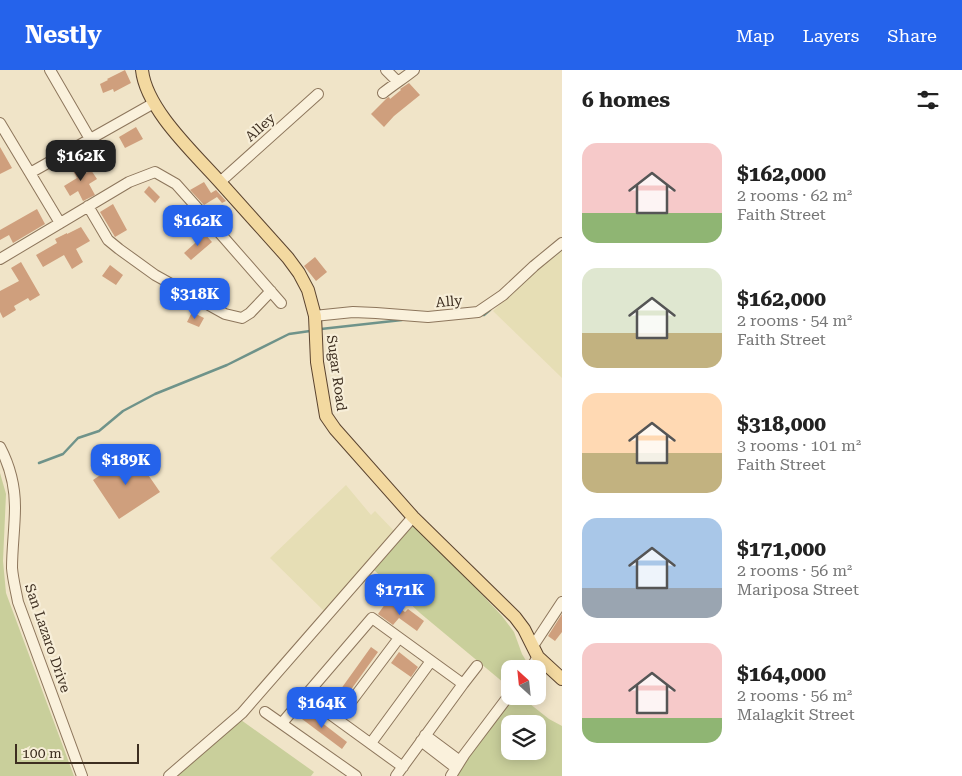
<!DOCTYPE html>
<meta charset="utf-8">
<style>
body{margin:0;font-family:"Roboto Serif",serif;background:#f2f2f2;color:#222;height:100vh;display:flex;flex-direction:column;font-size:19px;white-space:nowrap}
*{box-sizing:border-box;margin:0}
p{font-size:16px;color:#767676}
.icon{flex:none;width:28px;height:28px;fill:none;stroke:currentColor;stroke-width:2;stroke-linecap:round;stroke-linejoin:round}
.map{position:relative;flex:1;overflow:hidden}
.side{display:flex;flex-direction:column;background:#fff;width:400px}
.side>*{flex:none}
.needle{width:32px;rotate:333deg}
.buttons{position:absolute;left:501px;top:590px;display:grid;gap:10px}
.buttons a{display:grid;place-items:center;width:45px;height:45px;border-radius:10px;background:#fff;box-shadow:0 2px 12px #0003;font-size:25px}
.scale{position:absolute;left:15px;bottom:12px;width:124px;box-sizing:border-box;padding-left:5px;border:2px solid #3d2e20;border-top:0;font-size:14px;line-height:18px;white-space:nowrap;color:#3d2e20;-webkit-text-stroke:4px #f7eed8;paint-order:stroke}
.price{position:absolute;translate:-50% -42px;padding:0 11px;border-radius:10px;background:#2563eb;color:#fff;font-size:16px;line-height:32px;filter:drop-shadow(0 1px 2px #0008)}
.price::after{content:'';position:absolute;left:50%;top:30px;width:15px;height:11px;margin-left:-8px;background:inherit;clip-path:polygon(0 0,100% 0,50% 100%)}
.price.on{background:#222;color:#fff}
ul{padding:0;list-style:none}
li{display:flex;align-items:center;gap:15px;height:125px;padding:0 20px}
li span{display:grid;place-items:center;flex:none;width:140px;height:100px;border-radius:15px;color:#555}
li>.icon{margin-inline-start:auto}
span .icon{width:60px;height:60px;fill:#fffc;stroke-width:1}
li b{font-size:21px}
h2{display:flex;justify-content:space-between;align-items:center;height:60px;padding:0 20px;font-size:21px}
header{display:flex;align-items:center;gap:30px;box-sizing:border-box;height:70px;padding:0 25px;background:#2563eb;color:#fff}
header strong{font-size:24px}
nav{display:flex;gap:28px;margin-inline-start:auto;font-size:18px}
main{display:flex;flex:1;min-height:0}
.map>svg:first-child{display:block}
.farmland{fill:#e6deb5}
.green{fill:#c9cf9b;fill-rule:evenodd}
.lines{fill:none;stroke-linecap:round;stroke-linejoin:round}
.stream{stroke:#6f938a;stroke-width:2.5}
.building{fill:#cf9f7d}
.minor-casing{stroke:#8d765c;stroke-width:12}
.major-casing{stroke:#5b4430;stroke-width:14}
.minor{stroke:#faf1dc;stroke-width:10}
.major{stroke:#f3d9a0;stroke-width:12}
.labels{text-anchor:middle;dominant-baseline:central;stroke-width:4.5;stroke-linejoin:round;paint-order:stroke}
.street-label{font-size:14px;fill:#3d2e20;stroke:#f7eed8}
</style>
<header>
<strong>Nestly</strong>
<nav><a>Map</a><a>Layers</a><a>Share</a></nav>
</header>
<main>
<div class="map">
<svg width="562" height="706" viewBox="0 0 562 706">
<rect width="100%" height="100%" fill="#f0e4c8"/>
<path class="farmland" d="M562 181V308L493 241 536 201Z
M346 415 371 445 375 441 396 463 326 543 270 488Z"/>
<path class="green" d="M0 403 6 424 3 491 6 523 74 706H0Z
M415 453 502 546 514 562 522 584 528 594 524 599H510V618L420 543 374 500Z
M513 626H520L549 649 562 656V706H455ZM510 654H538V681H510Z
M241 650 314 702 311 706H175Z"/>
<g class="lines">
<path class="stream" d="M553 186 562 179
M480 245H484L490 240
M321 259 402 250
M39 393 63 384 78 368 99 361 123 341 155 324 227 295 289 264 310 261"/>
</g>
<path class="building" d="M125 0 131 13 114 22 113 19 103 23 100 14 108 10 107 9Z
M409 13 420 25 394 46 384 57 371 44 387 28 389 27 390 29 401 20 400 19Z
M136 57 143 69 125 78 119 67Z
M0 77 12 98 0 104Z
M78 89 86 103 91 100 97 109 89 114 95 125 83 131 78 121 70 126 64 116 77 108 69 94Z
M204 112 211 123 216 120 226 131 222 133 217 127 204 135 190 120Z
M149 116 160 127 155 133 144 122Z
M113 134 127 160 115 167 100 142Z
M37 139 45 154 13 173 9 165 0 170V160Z
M81 157 90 171 76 179 83 192 72 199 64 185 43 197 36 185 57 173 55 169 67 163V164Z
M205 164 212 172 191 190 184 183Z
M315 187 327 202 316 211 304 196Z
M21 192 40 225 30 231 28 228 14 236 16 240 3 248 0 242V221L19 211 11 198Z
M110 195 123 205 116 215 102 206Z
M192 242 204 248 199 257 187 252Z
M133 383 160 422 119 449 93 410Z
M388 530 405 542 408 539 424 551 417 561 399 548 393 555 378 544Z
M562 544V562L555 571 548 566Z
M371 577 378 582 340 635 333 630Z
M399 582 418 597 411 607 391 593Z
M304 639 347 672 342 679 298 646Z"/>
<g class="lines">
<g class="minor-casing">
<path id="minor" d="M50 0 90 69
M386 0 397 11
M383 23C393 15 404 8 414 0
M0 53 60 153
M30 103 154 33
M220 112 318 24
M88 136 108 170 119 179 155 205 225 244 242 248 250 243 271 221
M0 189 129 112 155 102 176 114 225 169 281 233
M314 246 353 242 376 243 428 247 478 242 503 225 534 196 562 173
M0 377C10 396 15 416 15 437 15 457 12 478 12 498 13 510 16 521 18 532L82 706
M533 576 562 532
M530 599 538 587
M305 626 403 697
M265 642 356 706
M338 649 399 568
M282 653 372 548 463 614
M425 665 460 691
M421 671 456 698
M371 673 431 591
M169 706 242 643 413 447
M396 706 463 614 477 596
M451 706 464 685 510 624"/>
</g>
<g class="major-casing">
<path id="major" d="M142 0C146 39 194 83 219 111 242 137 265 162 288 188L299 203 308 220 315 246 317 292 326 346 335 359 413 447 515 547 524 559 538 587 562 609"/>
</g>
<use href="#minor" class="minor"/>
<use href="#major" class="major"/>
</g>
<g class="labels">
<g class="street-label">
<text transform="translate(260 57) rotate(-42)">Alley</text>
<text transform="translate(449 231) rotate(-5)">Ally</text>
<text transform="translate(337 303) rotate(82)">Sugar Road</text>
<text transform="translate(48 568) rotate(71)">San Lazaro Drive</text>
</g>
</g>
</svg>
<div class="buttons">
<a><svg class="needle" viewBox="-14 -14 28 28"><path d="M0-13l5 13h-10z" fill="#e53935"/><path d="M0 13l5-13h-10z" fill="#767676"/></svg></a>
<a><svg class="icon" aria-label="layers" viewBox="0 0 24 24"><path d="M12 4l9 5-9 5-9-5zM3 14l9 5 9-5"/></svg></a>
</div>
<div class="scale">100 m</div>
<b class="price on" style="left:81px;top:112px">$162K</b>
<b class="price" style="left:198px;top:177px">$162K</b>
<b class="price" style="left:195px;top:250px">$318K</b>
<b class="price" style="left:126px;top:416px">$189K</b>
<b class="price" style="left:400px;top:546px">$171K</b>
<b class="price" style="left:322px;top:659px">$164K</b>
</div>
<section class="side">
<h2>6 homes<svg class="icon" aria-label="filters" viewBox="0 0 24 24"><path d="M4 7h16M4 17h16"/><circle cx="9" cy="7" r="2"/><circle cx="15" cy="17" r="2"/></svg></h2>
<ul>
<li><span style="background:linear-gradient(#f6c9c9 70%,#8fb573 0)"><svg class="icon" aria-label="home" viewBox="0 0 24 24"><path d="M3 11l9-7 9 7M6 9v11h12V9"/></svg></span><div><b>$162,000</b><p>2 rooms · 62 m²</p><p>Faith Street</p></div></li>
<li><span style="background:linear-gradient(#dfe7d0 65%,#c2b280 0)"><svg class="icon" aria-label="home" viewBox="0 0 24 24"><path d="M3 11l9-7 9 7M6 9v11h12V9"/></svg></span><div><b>$162,000</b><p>2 rooms · 54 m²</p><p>Faith Street</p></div></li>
<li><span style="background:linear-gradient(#ffd9b3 60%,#c2b280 0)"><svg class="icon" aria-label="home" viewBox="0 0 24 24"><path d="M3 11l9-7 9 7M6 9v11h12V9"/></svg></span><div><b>$318,000</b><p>3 rooms · 101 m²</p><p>Faith Street</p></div></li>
<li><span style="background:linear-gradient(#a9c7e8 70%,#9aa5b1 0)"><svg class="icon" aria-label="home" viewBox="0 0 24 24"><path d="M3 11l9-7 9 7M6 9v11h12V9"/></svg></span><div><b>$171,000</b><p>2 rooms · 56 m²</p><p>Mariposa Street</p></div></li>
<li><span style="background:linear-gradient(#f6c9c9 75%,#8fb573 0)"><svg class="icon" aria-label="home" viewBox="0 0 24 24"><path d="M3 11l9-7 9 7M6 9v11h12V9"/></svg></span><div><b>$164,000</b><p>2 rooms · 56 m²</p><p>Malagkit Street</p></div></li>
</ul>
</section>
</main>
